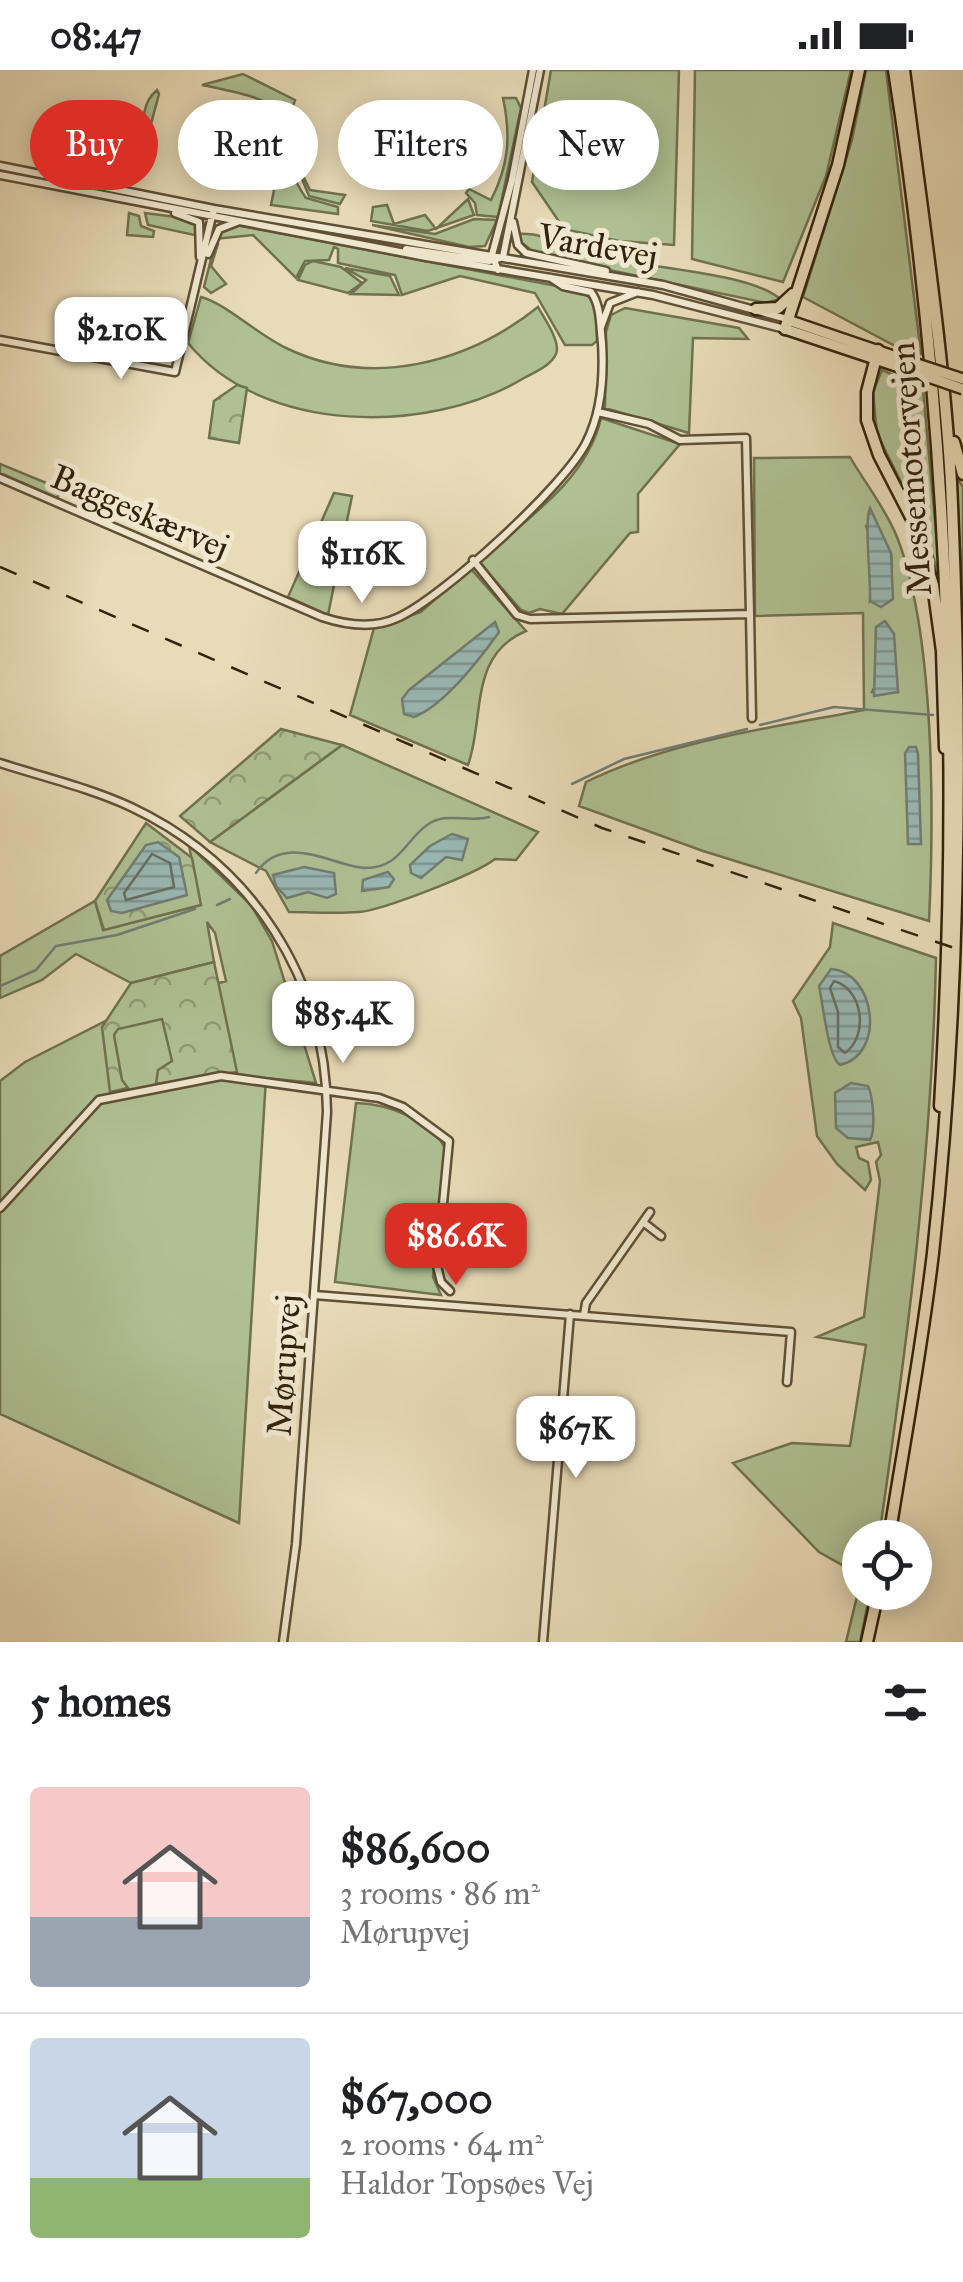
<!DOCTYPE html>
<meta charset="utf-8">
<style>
body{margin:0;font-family:"IM FELL Great Primer",serif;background:#f2f2f2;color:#202124;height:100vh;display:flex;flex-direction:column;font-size:38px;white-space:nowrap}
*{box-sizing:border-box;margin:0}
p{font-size:32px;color:#757577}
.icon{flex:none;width:55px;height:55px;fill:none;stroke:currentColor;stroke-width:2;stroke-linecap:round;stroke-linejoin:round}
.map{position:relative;height:1572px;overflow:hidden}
.sheet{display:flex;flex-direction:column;background:#fff;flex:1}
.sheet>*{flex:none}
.guide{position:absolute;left:30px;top:30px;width:905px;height:90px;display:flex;gap:20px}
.fabs{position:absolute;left:842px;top:1450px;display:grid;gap:20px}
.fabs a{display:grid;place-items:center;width:90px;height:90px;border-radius:50%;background:#fff;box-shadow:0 5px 25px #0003;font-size:50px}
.price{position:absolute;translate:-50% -85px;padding:0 22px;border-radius:20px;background:#fff;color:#222;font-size:32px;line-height:65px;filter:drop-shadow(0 2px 5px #0008)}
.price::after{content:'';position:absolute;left:50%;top:60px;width:30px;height:22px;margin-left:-15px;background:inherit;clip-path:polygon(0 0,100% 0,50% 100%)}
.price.on{background:#d93025;color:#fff}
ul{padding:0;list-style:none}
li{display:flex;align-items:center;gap:30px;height:250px;padding:0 30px}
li+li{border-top:2px solid #e0e0e0}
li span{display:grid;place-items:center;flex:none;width:280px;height:200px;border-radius:10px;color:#555}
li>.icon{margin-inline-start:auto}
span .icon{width:120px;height:120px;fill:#fffc;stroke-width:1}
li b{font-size:42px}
h2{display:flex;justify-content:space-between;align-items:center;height:120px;padding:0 30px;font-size:42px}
.pill{padding:0 35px;border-radius:45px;background:#fff;box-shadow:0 5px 25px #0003;font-size:35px;line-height:90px}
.pill.on{background:#d93025;color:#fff}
.status{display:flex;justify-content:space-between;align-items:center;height:70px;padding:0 50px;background:#fff;direction:ltr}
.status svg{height:28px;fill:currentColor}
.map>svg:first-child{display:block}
.green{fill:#afc193;stroke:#70724f;stroke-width:2.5;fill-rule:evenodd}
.forest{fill:url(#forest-crowns);stroke:#70724f;stroke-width:2.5}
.water{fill:url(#water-rules);stroke:#707d72;stroke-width:2.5}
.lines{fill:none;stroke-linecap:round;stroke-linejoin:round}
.shore{stroke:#666e60;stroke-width:2.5}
.stream{stroke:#707d72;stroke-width:2.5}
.minor-casing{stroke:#605036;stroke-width:11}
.major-casing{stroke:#32220b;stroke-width:14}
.highway-casing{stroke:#32220b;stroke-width:15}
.minor{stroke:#f0e8d0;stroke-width:6}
.major{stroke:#e8dbb7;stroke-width:9}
.highway{stroke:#e8dbb7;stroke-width:10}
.rail{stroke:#32220b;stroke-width:2.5;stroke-dasharray:18 18;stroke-linecap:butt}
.major-bridge-casing{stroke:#32220b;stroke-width:14;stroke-linecap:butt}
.major-bridge{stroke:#e8dbb7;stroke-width:9}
.labels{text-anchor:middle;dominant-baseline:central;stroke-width:10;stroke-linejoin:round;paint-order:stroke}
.street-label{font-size:35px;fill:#32220b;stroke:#f0e8d0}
</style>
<div class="status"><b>08:47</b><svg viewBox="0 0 49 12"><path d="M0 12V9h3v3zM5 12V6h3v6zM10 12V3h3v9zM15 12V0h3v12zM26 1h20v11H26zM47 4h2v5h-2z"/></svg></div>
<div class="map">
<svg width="963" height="1572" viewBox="0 0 963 1572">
<defs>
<pattern id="forest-crowns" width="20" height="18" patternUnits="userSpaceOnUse" patternTransform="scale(2.5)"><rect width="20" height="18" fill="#afc193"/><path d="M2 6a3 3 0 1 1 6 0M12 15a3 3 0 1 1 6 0" fill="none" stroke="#8f9c76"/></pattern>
<pattern id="water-rules" width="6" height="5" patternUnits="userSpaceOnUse" patternTransform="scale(2.5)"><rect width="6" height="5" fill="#99b9b6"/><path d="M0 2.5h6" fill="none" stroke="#7d9692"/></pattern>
</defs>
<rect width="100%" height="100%" fill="#e8dbb7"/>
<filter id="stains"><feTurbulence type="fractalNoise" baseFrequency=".002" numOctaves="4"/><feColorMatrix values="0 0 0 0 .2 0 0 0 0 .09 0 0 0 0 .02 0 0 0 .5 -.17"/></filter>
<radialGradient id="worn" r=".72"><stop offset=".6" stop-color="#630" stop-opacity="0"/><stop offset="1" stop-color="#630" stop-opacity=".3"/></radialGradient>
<path class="green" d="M551 0H679L674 175 619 171 564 159 532 112Z
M695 0H851L826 106 783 212 692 189Z
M866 0H886L921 284 899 278 803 227 852 70Z
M243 4 295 30C282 65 284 97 306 128L338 137V144L271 135C290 39 302 35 202 15Z
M157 20 159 24 148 65C140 50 144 31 157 20Z
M503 28H516L521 38 498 147 477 145 475 133 466 123 469 119 491 130C509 95 511 66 503 28Z
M380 65 398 77 384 87 368 84Z
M290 80 310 120 345 125 340 134 309 126Z
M468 129 474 145 428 161 371 151 373 137 387 135 394 154 425 145 436 159Z
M129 143 139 146 141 156 154 161 153 167 127 165Z
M145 143 191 149 197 153 199 166 148 155Z
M474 149 497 150 485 176 469 177 372 155 435 164Z
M236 155 583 221 596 235 597 271 592 275H565L535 223 460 206 402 225 395 205 338 193V179L334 177 329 190 305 191 296 208 253 165 215 169 221 161Z
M518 164C545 162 573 179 599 186 643 198 750 202 780 229L766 233 538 185 522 173Z
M215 173 218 174 211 196 226 214 211 223 204 217Z
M313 191 341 197 362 213 348 223 298 210 305 195Z
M345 198 390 206 399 225 351 224 366 210Z
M201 227C225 233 258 265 286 278 371 319 468 293 538 237 544 248 557 266 557 279 557 293 535 302 524 308 430 365 263 365 188 273Z
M625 238 739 258 748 269 693 268 689 363 605 338 606 262 611 245Z
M882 300 923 318 940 507 921 452 877 364 873 322Z
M601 348 680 374 638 424V462L630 463 562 544 540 539 529 543 521 540 478 491C524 451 587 411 601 348Z
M850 387C865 413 886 439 897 467 935 564 934 745 929 851L703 781 579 736 586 712C672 670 771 658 864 640L863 543 755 546 754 388ZM866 455 891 483 892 497 870 530 872 478ZM876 557 895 596 898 622H872L877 612Z
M0 394 61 419 57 428 0 403Z
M956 407 963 417V538Z
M334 423 352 426 328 545 288 527Z
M470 498 526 561C468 585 485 648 468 695L350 645 374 558 421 542Z
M342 675 538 762 516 790 495 789C476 804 383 840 359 842 336 844 312 842 289 842L266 801 210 772Z
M189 775 251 835 272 871 316 1013 266 1008 239 1453 0 1344V1011L25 992 131 938 226 911 215 863 207 852 214 892 131 913 76 884 42 910 0 928V886L95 831 103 860 200 835Z
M833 853 936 888C932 1083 907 1274 879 1467L860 1468V1505L819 1482 733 1393 792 1373 850 1376 866 1275 817 1267 864 1247 880 1111 876 1092 881 1085 878 1072 856 1077 859 1088 868 1092 871 1110 865 1120 837 1094 817 1066 801 948 793 931 830 877Z
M356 1033C387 1034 432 1049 446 1080L433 1207 441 1225 335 1212Z
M860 1514V1522L870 1523 860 1572H846Z"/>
<path class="forest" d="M237 315 247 318 239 373 209 368 214 331Z
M281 659 342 675 210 772 180 746Z
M146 753 192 788 201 835 104 860 95 831Z
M214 892 237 1002 156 1014 158 1000 172 991 162 949 118 959 114 965 122 1010 128 1018 110 1022 102 957 131 913Z"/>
<path class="water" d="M870 438 891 483 893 529 881 537 870 531C871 509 864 452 870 438Z
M885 551 894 564 898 622 874 626 876 557Z
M495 552 499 562C479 590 445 635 414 647L404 644 402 629 409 620Z
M909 677H916L918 684 921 774H908L905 683Z
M452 764 468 769 462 790 446 787 421 808 411 803 410 795 430 776Z
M158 772 179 787 187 825 122 843 111 841 107 830 146 775Z
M304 797 334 803 336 824 327 828 308 822 287 828 276 816 273 805Z
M388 802 394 809 389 817 362 821 363 810Z
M831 899C876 902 886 985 840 995 828 987 823 934 819 916Z
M851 1013 868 1016C873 1026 876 1060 870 1070L848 1068 836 1058 835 1023Z"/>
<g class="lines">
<path class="shore" d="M152 784 170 793 174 817 126 830 124 823Z
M834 911C863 919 869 966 845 983L838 977V942L830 918Z"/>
<path class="stream" d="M760 655 834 637 933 645
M572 714 624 689 747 659
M256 803C285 760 336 798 366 798 399 798 405 771 427 755 446 741 468 753 489 747
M217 835 230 829
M0 916 36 900 56 876 117 865 195 839"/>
<g class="minor-casing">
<path id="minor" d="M0 96 214 139 663 215 787 249
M0 105 426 187 653 225 785 259
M175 143 199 152 200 187
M513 152 518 175 526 183 606 201
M406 179 489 191 503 187 540 0
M208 184 219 159 237 152
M498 200 492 185 512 110 533 0
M601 257 610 233 638 222
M0 270 175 302 213 142
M0 408 322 547C346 555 373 559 397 548 441 529 567 414 587 371 602 341 604 306 602 273 600 257 601 235 591 222L563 216 551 208
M473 490 517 545 530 549 750 544 746 368 680 370 649 354 598 342
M750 544 752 648
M0 693C43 707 90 718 131 737 252 794 326 908 327 1042L296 1474 283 1572
M0 1138 99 1030 221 1006 379 1028 403 1037 449 1071 437 1196 441 1212 450 1221
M643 1152 661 1166
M314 1225 791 1262 787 1312
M584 1245 586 1233 650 1142
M543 1572 570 1244"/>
</g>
<g class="major-casing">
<path id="major" d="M788 250 911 292
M785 259 911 301"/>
</g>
<g class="highway-casing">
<path id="highway" d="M894 0C948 344 961 689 940 1036
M756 239 778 238 793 224
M785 259 838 95 859 0
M878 280 867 322V350L879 385 914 453 933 515 942 581 945 678
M954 372 963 404
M889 1468C904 1373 922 1278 933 1183 961 927 963 671 951 413 943 275 921 137 904 0
M867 1572 878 1522"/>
</g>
<use href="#minor" class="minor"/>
<use href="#major" class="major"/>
<use href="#highway" class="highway"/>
<path class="rail" d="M0 497 602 758 963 881"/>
<g class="major-bridge-casing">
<path id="major-bridge" d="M911 292 963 309
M911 301 963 319"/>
</g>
<use href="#major-bridge" class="major-bridge"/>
</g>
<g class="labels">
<g class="street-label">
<text transform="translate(598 176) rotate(10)">Vardevej</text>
<text transform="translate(911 399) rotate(-94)">Messemotorvejen</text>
<text transform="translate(140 442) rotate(23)">Baggeskærvej</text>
<text transform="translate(284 1295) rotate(-86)">Mørupvej</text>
</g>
</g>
<rect width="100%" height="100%" filter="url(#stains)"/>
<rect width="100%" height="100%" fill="url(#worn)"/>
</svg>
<div class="fabs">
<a><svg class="icon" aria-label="locate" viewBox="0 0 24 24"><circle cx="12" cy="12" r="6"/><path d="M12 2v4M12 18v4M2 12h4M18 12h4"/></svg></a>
</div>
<b class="price" style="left:121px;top:312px">$210K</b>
<b class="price" style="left:362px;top:536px">$116K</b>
<b class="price" style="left:343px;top:996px">$85.4K</b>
<b class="price on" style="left:456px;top:1218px">$86.6K</b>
<b class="price" style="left:576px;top:1411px">$67K</b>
<div class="guide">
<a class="pill on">Buy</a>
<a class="pill">Rent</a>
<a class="pill">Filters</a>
<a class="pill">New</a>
</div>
</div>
<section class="sheet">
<h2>5 homes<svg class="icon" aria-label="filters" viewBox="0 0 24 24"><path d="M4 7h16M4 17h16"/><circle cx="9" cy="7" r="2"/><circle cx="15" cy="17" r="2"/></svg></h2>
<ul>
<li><span style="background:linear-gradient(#f6c9c9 65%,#9aa5b1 0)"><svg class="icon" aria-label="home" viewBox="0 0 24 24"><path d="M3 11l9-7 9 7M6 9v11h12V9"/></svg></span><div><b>$86,600</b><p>3 rooms · 86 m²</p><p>Mørupvej</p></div></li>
<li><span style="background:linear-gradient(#c9d6e8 70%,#8fb573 0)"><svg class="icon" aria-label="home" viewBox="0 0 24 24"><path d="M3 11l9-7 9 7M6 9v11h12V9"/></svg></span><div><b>$67,000</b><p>2 rooms · 64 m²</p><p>Haldor Topsøes Vej</p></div></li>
</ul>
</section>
